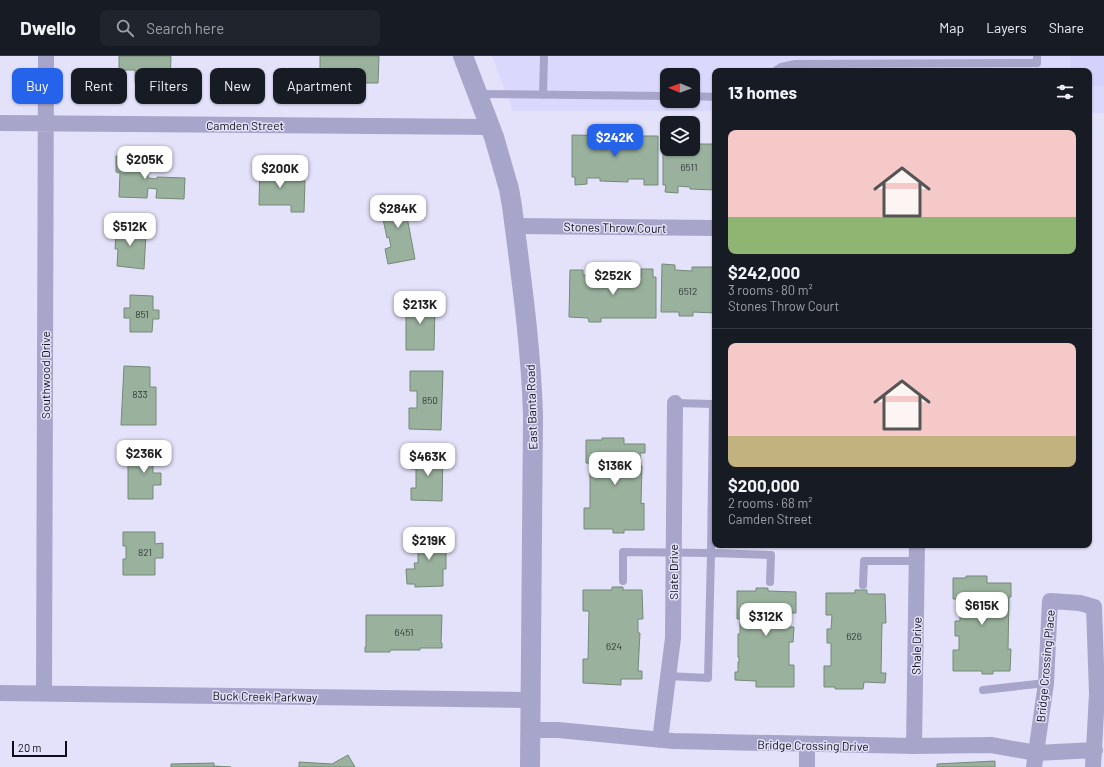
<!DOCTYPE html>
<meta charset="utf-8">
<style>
body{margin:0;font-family:Barlow,sans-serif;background:#20242c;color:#f1f3f6;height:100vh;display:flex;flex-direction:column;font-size:15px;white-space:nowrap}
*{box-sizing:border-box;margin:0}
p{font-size:13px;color:#9ea1a6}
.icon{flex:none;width:22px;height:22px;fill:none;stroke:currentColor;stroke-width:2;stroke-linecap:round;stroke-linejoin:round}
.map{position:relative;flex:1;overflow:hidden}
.side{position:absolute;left:712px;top:12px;width:380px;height:480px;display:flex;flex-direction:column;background:#171b24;border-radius:8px;box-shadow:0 1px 3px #0004}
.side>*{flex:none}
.banner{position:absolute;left:12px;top:12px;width:380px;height:36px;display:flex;gap:8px}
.needle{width:26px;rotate:271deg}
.fabs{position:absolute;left:660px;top:12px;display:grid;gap:8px}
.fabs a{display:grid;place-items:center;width:40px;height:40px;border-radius:8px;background:#171b24;box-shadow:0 1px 3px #0004;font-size:20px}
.scale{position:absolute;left:12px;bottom:10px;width:55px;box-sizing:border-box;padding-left:4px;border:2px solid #0e0e17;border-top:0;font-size:11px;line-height:14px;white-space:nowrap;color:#0e0e17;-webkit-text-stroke:3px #e4e2fa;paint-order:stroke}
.price{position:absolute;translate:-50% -34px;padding:0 9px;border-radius:8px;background:#fff;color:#222;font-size:13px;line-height:26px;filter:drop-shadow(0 1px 2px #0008)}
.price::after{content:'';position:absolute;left:50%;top:24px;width:12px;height:9px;margin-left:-6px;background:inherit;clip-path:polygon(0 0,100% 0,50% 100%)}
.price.on{background:#2563eb;color:#fff}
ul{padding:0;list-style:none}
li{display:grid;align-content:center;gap:8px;height:212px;padding:0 16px}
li+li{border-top:1px solid #363941}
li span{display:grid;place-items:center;height:124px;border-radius:8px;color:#555}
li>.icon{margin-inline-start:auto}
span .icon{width:72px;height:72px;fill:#fffc;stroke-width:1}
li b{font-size:17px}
h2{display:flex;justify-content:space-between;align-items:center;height:48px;padding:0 16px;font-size:17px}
.pill{padding:0 14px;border-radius:8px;background:#171b24;box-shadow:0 1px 3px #0004;font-size:14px;line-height:36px}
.pill.on{background:#2563eb;color:#fff}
header{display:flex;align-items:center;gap:24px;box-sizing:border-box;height:56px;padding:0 20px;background:#171b24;border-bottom:1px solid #363941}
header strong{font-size:19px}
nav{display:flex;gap:22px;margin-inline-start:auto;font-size:14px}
.search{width:280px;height:36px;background:#20242c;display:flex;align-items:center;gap:10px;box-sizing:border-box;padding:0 14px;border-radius:8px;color:#9ea1a6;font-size:15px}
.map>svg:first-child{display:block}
.built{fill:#dad8fd;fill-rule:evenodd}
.green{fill:#d4d1fd}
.building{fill:#9ab29d;stroke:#728a76}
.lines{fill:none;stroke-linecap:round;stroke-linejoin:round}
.service{stroke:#a8a5cb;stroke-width:8}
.minor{stroke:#a8a5cb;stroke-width:16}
.tertiary{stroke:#a8a5cb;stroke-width:20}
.labels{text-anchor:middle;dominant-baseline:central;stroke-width:3;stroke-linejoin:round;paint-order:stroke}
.number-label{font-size:10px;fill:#313738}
.street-label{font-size:12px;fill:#0e0e17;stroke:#e4e2fa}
</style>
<header>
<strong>Dwello</strong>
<div class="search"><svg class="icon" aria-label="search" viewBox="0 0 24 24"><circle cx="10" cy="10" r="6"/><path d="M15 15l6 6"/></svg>Search here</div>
<nav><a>Map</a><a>Layers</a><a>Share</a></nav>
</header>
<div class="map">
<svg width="1104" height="711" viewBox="0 0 1104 711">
<rect width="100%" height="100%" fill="#e4e2fa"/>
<path class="built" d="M492 0H1104V57H1089V15H715V55H513ZM667 19H693V45H667Z"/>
<path class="green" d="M1071 0H1104V30H1089V15H1070Z"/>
<path class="building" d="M119 0H171L170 28 144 26V28L135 27V14H119Z
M320 0H379L378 27H320Z
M627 76H639V80H658V129H644V123H628V126L600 125V122H587V128L575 129V121H572V79L627 80Z
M663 87 667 88V93H693V88H715V134L690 133V131L678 130V137L665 136 666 129H663Z
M116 100 148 101V122L157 123V121L185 122 184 143 156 142 157 133 148 132 147 142 119 141 120 117 116 116Z
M260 107H282L281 124 305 125 304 156H291V149H259Z
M400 140 401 149 415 146 418 159 407 161 415 203 388 208 385 193 391 191 389 181 387 182 379 144Z
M119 166 132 167V177L146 178 144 213 117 210 118 193H115L116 178H118Z
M662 208 675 209V214L692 215V211H715V257L693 256V260H679V256H661Z
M641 213H653V221H656V262H601V266H589L588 262 569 261 570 214H583V219L601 220V216H627V220H641Z
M130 239 153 240V254H159V263H153L152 276H130V262H124V252H130Z
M414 240H428V249H435L434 294H406V249H413Z
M124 310 150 311V331H156V369H121Z
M410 315H443L441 374 409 373V352H417V335H410Z
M602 382H624V388H645V397H640L641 410H642L641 448 644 447V474H624V477H613V473H584V452H590V407H586V384H602Z
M139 391 161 392V409H153V417H161V429H153V443H128V404H139Z
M411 398H443L442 445 411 444V432H416V413H411Z
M418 475H443L444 495H446V513H443V530L415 531V528H407L406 513H415L414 507H418Z
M123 476H155V488L163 487V502H155V519H123V503H126V490H123Z
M966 520H987V527H1011V541H1009L1008 593H1011L1010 615H993V618H982V615H953V594H959V580H955V565H960V543H953V522H966Z
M612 531H623V534H642L643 563H638V577H640L638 615H642V623H621V629L583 627V603H588L589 555H583V534H612Z
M756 532H768V535L796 536V557H789V571H794L793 586H789V609H794V631H756V625L735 624V616H738V606H739V601H738V578H740V563H737V535H756Z
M855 534H867V538H885L886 567H882L881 617H886L885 627 864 626 863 633H835V631H824V610H831V587H827V573H831L832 559H826V537H855Z
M366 559H442L441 587H442V592H420V594H390V596H365V591H366Z
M348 699 355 711H299V706L332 708Z
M995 705V711H937V708Z
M214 707V710L231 711H171V708Z"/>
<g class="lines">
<path class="service" d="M775 15 781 11 795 8 1037 7V0
M478 38 667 40
M543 39 544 0
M693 40 715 41
M675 347 713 348 711 497 771 499 770 526
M623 525V496L711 497 708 622 668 620
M863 529 864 505H917
M983 634 1046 627"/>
<path class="minor" d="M0 67 490 71
M515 170 715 172
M0 637 531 644
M44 637 46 0
M531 674H558L673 685 914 690 991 689 1036 697 1095 694
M660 684 673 582 675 347
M807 688V711
M914 690 917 489
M1034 711 1046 627 1050 545 1080 547 1094 551 1097 638 1093 711"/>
<path class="tertiary" d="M463 0 494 81 509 133 512 150C521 220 531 290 533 360L530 711"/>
</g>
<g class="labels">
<g class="number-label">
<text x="689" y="111">6511</text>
<text x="688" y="235">6512</text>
<text x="142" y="258">851</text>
<text x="140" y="338">833</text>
<text x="430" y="344">850</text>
<text x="145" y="496">821</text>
<text x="404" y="576">6451</text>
<text x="854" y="580">626</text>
<text x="614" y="590">624</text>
</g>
<g class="street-label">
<text x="245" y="69">Camden Street</text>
<text transform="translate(615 171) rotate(1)">Stones Throw Court</text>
<text transform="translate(45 319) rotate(-90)">Southwood Drive</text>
<text transform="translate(531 351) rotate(-92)">East Banta Road</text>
<text transform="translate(673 516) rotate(-90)">Slate Drive</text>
<text transform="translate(916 590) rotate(-89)">Shale Drive</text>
<text transform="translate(1045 610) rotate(-85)">Bridge Crossing Place</text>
<text transform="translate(265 640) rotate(1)">Buck Creek Parkway</text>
<text transform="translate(813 689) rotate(1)">Bridge Crossing Drive</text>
</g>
</g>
</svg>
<div class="fabs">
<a><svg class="needle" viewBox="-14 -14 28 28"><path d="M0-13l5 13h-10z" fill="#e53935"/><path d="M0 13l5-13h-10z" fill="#9ea1a6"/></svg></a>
<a><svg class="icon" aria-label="layers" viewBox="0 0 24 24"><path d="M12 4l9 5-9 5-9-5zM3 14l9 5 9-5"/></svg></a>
</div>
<div class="scale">20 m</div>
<b class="price on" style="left:615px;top:102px">$242K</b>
<b class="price" style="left:145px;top:124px">$205K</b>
<b class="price" style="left:280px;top:133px">$200K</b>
<b class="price" style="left:398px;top:173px">$284K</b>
<b class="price" style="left:130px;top:191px">$512K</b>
<b class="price" style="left:613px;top:240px">$252K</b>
<b class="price" style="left:420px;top:269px">$213K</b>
<b class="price" style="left:144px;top:418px">$236K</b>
<b class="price" style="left:428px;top:421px">$463K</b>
<b class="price" style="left:615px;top:430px">$136K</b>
<b class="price" style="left:429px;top:505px">$219K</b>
<b class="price" style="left:982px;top:570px">$615K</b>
<b class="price" style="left:766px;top:581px">$312K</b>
<div class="banner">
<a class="pill on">Buy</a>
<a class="pill">Rent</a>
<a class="pill">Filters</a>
<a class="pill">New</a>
<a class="pill">Apartment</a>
</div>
<section class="side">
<h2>13 homes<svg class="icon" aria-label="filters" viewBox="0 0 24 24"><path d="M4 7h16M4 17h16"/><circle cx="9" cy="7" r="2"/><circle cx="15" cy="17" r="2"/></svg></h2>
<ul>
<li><span style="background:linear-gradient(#f6c9c9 70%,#8fb573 0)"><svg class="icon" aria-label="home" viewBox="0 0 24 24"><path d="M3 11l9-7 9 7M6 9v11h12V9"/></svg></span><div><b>$242,000</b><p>3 rooms · 80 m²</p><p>Stones Throw Court</p></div></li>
<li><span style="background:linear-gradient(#f6c9c9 75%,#c2b280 0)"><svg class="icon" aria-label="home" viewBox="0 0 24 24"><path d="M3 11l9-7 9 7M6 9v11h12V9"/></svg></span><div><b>$200,000</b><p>2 rooms · 68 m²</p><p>Camden Street</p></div></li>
</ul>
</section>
</div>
